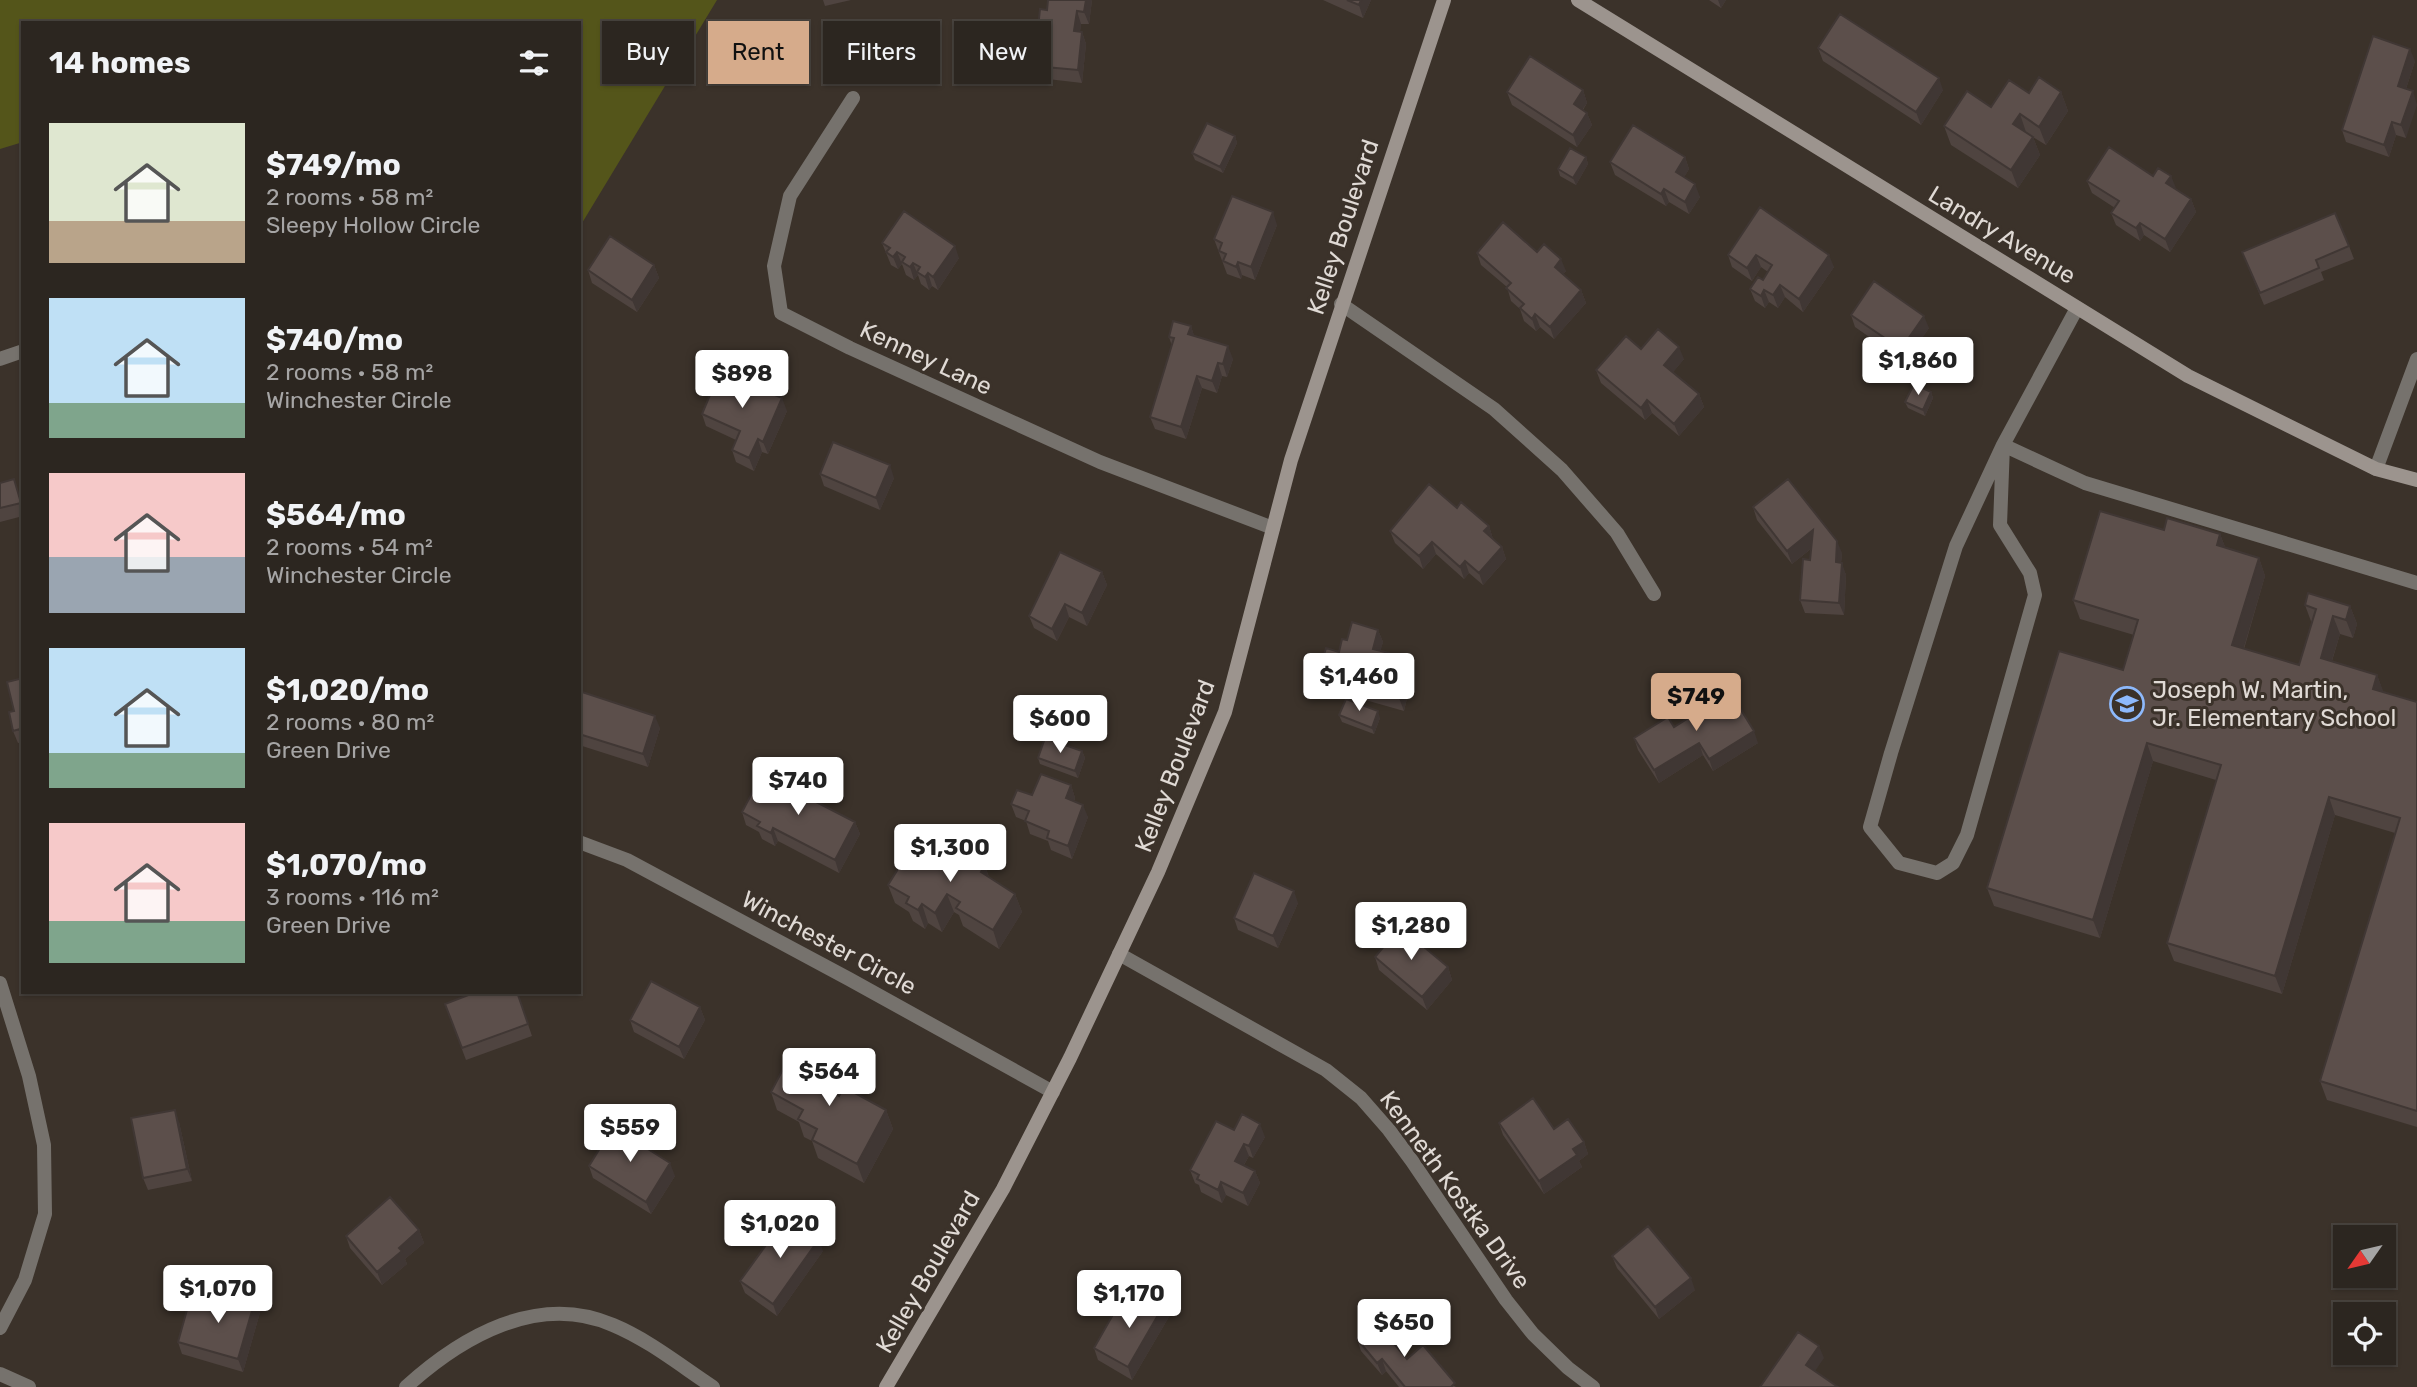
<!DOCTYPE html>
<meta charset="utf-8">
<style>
body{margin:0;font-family:Rubik,sans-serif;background:#342e29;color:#f1f3f6;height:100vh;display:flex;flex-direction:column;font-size:26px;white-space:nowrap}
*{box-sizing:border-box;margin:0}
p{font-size:23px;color:#a6a5a5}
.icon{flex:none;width:38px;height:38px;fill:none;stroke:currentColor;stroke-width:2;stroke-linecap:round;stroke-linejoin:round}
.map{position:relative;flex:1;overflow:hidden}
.drawer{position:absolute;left:21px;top:21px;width:560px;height:973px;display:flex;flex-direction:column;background:#2c2620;border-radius:0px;box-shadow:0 2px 5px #0004,0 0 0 2px #48433e}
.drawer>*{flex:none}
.banner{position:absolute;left:602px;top:21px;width:665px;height:63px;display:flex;gap:14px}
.needle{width:46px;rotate:236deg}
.tools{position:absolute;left:2333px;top:1225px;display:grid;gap:14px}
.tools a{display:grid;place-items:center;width:63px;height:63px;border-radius:0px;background:#2c2620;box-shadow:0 2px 5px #0004,0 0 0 2px #48433e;font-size:35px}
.price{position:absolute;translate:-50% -60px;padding:0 16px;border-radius:7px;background:#fff;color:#222;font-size:23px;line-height:46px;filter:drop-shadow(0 2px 4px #0008)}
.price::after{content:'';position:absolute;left:50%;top:42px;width:21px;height:16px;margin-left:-10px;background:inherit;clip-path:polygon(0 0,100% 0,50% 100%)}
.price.active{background:#d6ab8b;color:#111}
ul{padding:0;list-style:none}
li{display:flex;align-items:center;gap:21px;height:175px;padding:0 28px}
li span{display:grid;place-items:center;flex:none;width:196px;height:140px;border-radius:0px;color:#555}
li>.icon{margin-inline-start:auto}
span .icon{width:84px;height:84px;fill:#fffc;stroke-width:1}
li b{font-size:30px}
h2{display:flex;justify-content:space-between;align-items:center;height:84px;padding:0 28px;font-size:30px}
.tag{padding:0 24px;border-radius:0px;background:#2c2620;box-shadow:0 2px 5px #0004,0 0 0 2px #48433e;font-size:24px;line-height:63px}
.tag.active{background:#d6ab8b;color:#111}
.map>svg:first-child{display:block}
.green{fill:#54551a}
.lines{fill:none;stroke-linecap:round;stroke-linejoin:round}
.lane{stroke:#76726d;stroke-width:14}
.street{stroke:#76726d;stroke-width:14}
.secondary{stroke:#9c948e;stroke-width:14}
.wall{fill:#4f4440}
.shaded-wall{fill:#403734}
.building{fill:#5c4f4b;stroke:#403734;stroke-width:2}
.labels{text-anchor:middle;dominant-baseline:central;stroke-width:6;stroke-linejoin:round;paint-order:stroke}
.street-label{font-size:24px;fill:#e0dad5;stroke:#3b322a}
.poi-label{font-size:24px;fill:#e0dad5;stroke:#3b322a;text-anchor:start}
</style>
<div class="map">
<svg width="2417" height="1387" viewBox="0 0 2417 1387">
<rect width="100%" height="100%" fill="#3b322a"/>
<path class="green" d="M0 0H717L579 228V23H23V142L0 149Z"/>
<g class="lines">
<path class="lane" d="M2077 308 2003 445 2085 483 2417 583
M2003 445 2000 525 2030 573 2035 595 1967 835 1953 863 1937 873 1899 863 1870 827 1891 753 1956 546Z"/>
<path class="street" d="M853 98 790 196 774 266 781 313 850 348 1100 462 1273 528
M1341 304 1494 409 1562 470 1617 533 1654 594
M0 359 23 351
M2376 469 2417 359
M579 842 627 860 849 979 1053 1092
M1119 954 1326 1070 1361 1098 1389 1130 1412 1161 1506 1300 1533 1334 1568 1368 1593 1387
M0 983 29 1076 44 1145 45 1214 25 1280 0 1328
M0 1374 29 1387
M406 1387C461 1337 538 1292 613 1325 649 1340 681 1366 713 1387"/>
<path class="secondary" d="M1578 0 2188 376 2376 469 2417 480
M886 1387 1003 1189 1070 1058 1158 872 1225 712 1291 460 1444 0"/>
</g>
<path class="wall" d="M823 0H851L825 6Z
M1048 0H1092L1089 24H1081L1080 31 1082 32 1086 44 1082 83 1039 78 1034 66 1047 10Z
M1323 0H1371L1363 18Z
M1709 0H1726L1721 8Z
M1818 48 1943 90 1921 125 1823 61Z
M2415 61 2406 89V138L2396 135 2389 157 2346 142 2342 130Z
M1583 90 1587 103 1583 110 1587 113 1592 125 1577 147 1512 105 1507 92Z
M2061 92 2068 111 2046 145 2026 133 2033 137 2040 155 2018 188 1951 145 1944 126 2029 93Z
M1235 136 1237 143 1223 173 1195 160 1192 153Z
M1586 157 1588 164 1576 185 1560 176 1558 169Z
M1685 157 1689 169 1684 177 1700 197 1689 214 1669 202 1666 206 1615 175 1610 162Z
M2153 176H2171L2175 189 2191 199 2196 212 2170 252 2144 235 2140 241 2116 225 2111 213 2115 208 2092 193 2087 181Z
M1760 207 1834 267 1803 312 1785 297 1778 308 1769 302 1765 308 1755 301 1750 289 1763 280 1768 272 1761 267 1752 281 1732 267 1728 255Z
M1277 225 1255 280 1242 275 1241 279 1227 274 1214 239Z
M882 243 959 258 938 290 932 286 929 290 921 284 918 275 914 280 906 275 902 264 898 269 891 265Z
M2349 246 2354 259 2321 272 2324 280 2264 305 2242 252Z
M1537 252 1566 271 1563 274 1581 290 1586 303 1554 339 1540 327 1536 331 1524 321 1520 309 1511 301 1507 287 1481 265 1477 253Z
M654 265 659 278 637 312 592 283 588 270Z
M1851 315 1929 328 1905 362 1855 327Z
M1191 326 1194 336 1233 359 1227 377 1222 376 1217 393 1202 388 1186 439 1155 429 1150 417 1172 346 1169 337Z
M1684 359 1673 372 1699 394 1704 407 1679 436 1652 413 1645 420 1601 383 1596 370Z
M1931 392 1933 398 1925 416 1908 408 1905 402Z
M787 411 768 454 762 452 754 471 736 462 732 450 736 440 706 426 702 414Z
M820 474 894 478 880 510 824 486Z
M14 479 23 506V516L0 522V483Z
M1753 507 1842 553 1841 563 1846 575 1844 615 1805 613 1800 600 1810 560 1812 548 1792 564 1757 520Z
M1457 508 1489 526 1493 539 1502 547 1506 559 1483 585 1469 573 1464 579 1436 554 1423 569 1395 543 1390 531Z
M2164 530 2220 534 2225 547 2259 558 2265 576 2244 649 2299 665 2312 624 2305 605 2350 606 2357 624 2353 638 2340 634 2332 661 2377 675 2383 692 2417 702V1127L2327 1100 2320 1081 2395 833 2335 815 2282 994 2174 961 2167 943 2216 780 2153 761 2100 938 1994 906 1987 888 2123 670 2134 635 2080 619 2073 600Z
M1102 572 1107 585 1087 626 1069 617 1057 641 1034 628 1029 616Z
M1378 630 1383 642 1380 651 1393 665 1390 677 1404 681 1408 694 1404 711 1323 688 1318 675 1339 652 1347 640Z
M23 678V742L18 743 13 731 14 711Z
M579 691 660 728 648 767 579 745Z
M1339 715 1380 718 1374 734 1342 722Z
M1674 727 1758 743 1713 771 1703 755 1659 783 1638 750 1634 738Z
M1082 751 1085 758 1078 778 1040 764 1038 758Z
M1071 785 1075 798 1074 801 1088 817 1072 859 1051 850 1048 841 1030 834 1026 821 1016 817 1011 804 1032 795Z
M742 812 855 822 860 834 839 873 778 841 775 846 762 839 759 832 746 825Z
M950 852 956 869 985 866 989 877 1015 894 1022 912 999 949 963 926 959 915 954 912 942 932 928 923 925 929 913 921 909 912 895 903 888 885Z
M1298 903 1278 948 1238 930 1234 918Z
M1375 957 1448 967 1452 980 1427 1010 1379 970Z
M517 992 532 1036 466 1060 445 1004Z
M700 1007 705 1020 684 1059 634 1032 630 1020Z
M842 1090 886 1110 893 1129 864 1183 818 1158 812 1141 804 1137 799 1122 777 1110 771 1092Z
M179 1122 192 1181 148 1190 143 1178Z
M1499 1123 1584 1142 1588 1154 1579 1161 1582 1167 1544 1194 1503 1135Z
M1234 1130 1265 1137 1253 1158 1249 1156 1244 1165 1255 1171 1260 1183 1248 1206 1226 1195 1222 1203 1201 1192 1199 1185 1195 1183 1190 1170Z
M589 1166 675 1176 651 1214 593 1178Z
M419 1230 424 1243 405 1259 407 1264 382 1285 350 1248 346 1236Z
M823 1251 777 1316 745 1293 740 1281Z
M1612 1256 1695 1290 1659 1319 1617 1268Z
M261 1309 243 1372 182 1354 178 1342Z
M1135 1313 1170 1315 1132 1380 1098 1360 1094 1348Z
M1357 1339 1405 1353 1403 1355 1407 1359 1456 1387H1399L1386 1371 1382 1375 1361 1351Z"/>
<path class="shaded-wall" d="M1086 0H1092L1089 24 1084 12Z
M1361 0H1371L1363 18 1359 5Z
M1718 0H1726L1721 8Z
M1077 11 1081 24 1079 43 1074 31Z
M1082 32 1086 44 1082 83 1078 70Z
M2410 49 2415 61 2403 98 2398 86Z
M1939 78 1943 90 1921 125 1916 112Z
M1583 90 1587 103 1578 116 1574 104Z
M2413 91 2417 105 2406 138 2401 125Z
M2061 92 2068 111 2046 145 2039 127Z
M1587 113 1592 125 1577 147 1573 135Z
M2020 114 2026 132 2013 124Z
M2392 122 2396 135 2389 157 2384 145Z
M1235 136 1237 143 1223 173 1220 167Z
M2033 137 2040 155 2018 188 2011 170Z
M1586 157 1588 164 1576 185 1573 178Z
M1685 157 1689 169 1680 184 1676 172Z
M2171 176 2176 188 2171 196 2166 183Z
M1695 184 1700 197 1689 214 1685 202Z
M1664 189 1669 202 1666 206 1661 194Z
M2191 199 2196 212 2170 252 2165 239Z
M1273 212 1277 225 1255 280 1251 267Z
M2140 223 2144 235 2140 241 2136 228Z
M955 246 959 258 938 290 933 277Z
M897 252 902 264 898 269 893 257Z
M1756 255 1761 267 1752 281 1747 268Z
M1829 255 1834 267 1803 312 1799 299Z
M1561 259 1566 271 1559 279 1555 267Z
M1238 262 1242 275 1241 279 1236 267Z
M913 263 918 275 914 280 910 267Z
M654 265 659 278 637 312 632 300Z
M928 273 932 286 929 290 925 277Z
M1780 285 1785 297 1778 308 1773 295Z
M1581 290 1586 303 1554 339 1550 327Z
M1764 290 1769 302 1765 308 1761 296Z
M1535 314 1540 327 1536 331 1532 319Z
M1924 316 1929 328 1905 362 1901 349Z
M1191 326 1195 339 1188 334Z
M1228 346 1233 359 1227 377 1223 364Z
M1679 347 1684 359 1669 377 1664 365Z
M1218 363 1222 376 1217 393 1212 381Z
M1197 376 1202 388 1186 439 1181 427Z
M1931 392 1933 398 1925 416 1923 410Z
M1699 394 1704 407 1679 436 1674 424Z
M782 398 787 411 768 454 763 442Z
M1647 400 1652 413 1645 420 1641 408Z
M758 439 762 452 754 471 749 458Z
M890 465 894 478 880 510 876 498Z
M1489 526 1493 539 1484 531Z
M1813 530 1818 543 1792 564 1787 551Z
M2220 534 2227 552 2217 545Z
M1837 541 1842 553 1840 575 1836 562Z
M1432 542 1436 554 1423 569 1419 556Z
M1502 547 1506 559 1483 585 1479 573Z
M2259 558 2265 576 2239 664 2232 645Z
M1465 561 1469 573 1464 579 1460 567Z
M1842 563 1846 575 1844 615 1839 603Z
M1102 572 1107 585 1087 626 1082 613Z
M1065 604 1069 617 1057 641 1052 629Z
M2350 606 2357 624 2353 638 2346 620Z
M2333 616 2340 634 2327 676 2321 658Z
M1378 630 1383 642 1378 661 1373 649Z
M1389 653 1393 665 1387 688 1382 675Z
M2377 675 2384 693 2373 689Z
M1404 681 1408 694 1404 711 1399 698Z
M1378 711 1380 718 1374 734 1372 728Z
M655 716 660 728 648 767 643 754Z
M1754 731 1758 743 1713 771 1709 759Z
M1699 743 1703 755 1659 783 1654 770Z
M2147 743 2153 761 2100 938 2093 920Z
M1082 751 1085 758 1078 778 1075 771Z
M1071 785 1075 798 1070 811 1066 798Z
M2329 797 2335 815 2282 994 2275 976Z
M1083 805 1088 817 1072 859 1068 846Z
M855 822 860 834 839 873 835 860Z
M773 828 778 841 775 846 771 833Z
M950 852 957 871 949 884 942 866Z
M985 866 991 884 981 872Z
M1294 891 1298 903 1278 948 1273 936Z
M947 894 954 912 942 932 935 913Z
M1015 894 1022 912 999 949 993 930Z
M922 904 928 923 925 929 918 910Z
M1448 967 1452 980 1427 1010 1422 997Z
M700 1007 705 1020 684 1059 679 1047Z
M838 1077 844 1095 837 1109 830 1090Z
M175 1110 179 1122 192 1181 187 1169Z
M886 1110 893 1129 864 1183 857 1164Z
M1260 1124 1265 1137 1253 1158 1249 1146Z
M1584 1142 1588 1154 1579 1161 1582 1167 1544 1194 1539 1181 1573 1149Z
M1244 1144 1249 1156 1239 1173 1235 1161Z
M670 1163 675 1176 651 1214 646 1202Z
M1255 1171 1260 1183 1248 1206 1243 1193Z
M1221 1182 1226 1195 1222 1203 1218 1190Z
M419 1230 424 1243 405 1259 407 1264 382 1285 377 1272 399 1248Z
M819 1239 823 1251 777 1316 773 1304Z
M1691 1278 1695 1290 1659 1319 1655 1307Z
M256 1297 261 1309 243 1372 238 1359Z
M1165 1303 1170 1315 1132 1380 1128 1367Z
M1401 1341 1405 1353 1400 1358 1395 1345Z
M1819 1346 1824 1358 1811 1377 1806 1365Z
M1382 1359 1386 1371 1382 1375 1377 1363Z"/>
<path class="building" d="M1048 0H1086L1084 12 1077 11 1074 31 1082 32 1078 70 1034 66 1040 9 1047 10Z
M1347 0H1361L1359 5Z
M1840 14 1939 78 1916 112 1818 48Z
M2373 36 2410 49 2398 86 2413 91 2401 125 2392 122 2384 145 2342 130Z
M1530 56 1583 90 1574 104 1587 113 1573 135 1507 92Z
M2039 77 2061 92 2039 127 2020 114 2013 124 2033 137 2011 170 1944 126 1967 91 1991 107 2009 80 2029 93Z
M1207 123 1235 136 1220 167 1192 153Z
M1633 125 1685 157 1676 172 1695 184 1685 202 1664 189 1661 194 1610 162Z
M2109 147 2153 176 2158 168 2171 176 2166 183 2191 199 2165 239 2140 223 2136 228 2111 213 2119 201 2087 181Z
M1570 148 1586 157 1573 178 1558 169Z
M1232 196 1273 212 1251 267 1238 262 1236 267 1223 261 1226 254 1219 251 1222 243 1214 239Z
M1760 207 1829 255 1799 299 1780 285 1773 295 1764 290 1761 296 1750 289 1758 277 1763 280 1772 265 1756 255 1747 268 1728 255Z
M904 211 955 246 933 277 928 273 925 277 917 272 920 267 913 263 910 267 902 262 905 257 897 252 893 257 886 252 890 248 882 243Z
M2335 213 2349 246 2316 260 2319 268 2260 293 2242 252Z
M1503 222 1537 252 1544 244 1561 259 1555 267 1581 290 1550 327 1535 314 1532 319 1520 308 1524 304 1506 288 1511 283 1477 253Z
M610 236 654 265 632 300 588 270Z
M1874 281 1924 316 1901 349 1851 315Z
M1173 321 1191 326 1188 334 1228 346 1223 364 1218 363 1212 381 1197 376 1181 427 1150 417 1174 338 1169 337Z
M1658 329 1679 347 1664 365 1699 394 1674 424 1647 400 1641 408 1596 370 1626 336 1641 349Z
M720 371 782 398 763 442 758 439 749 458 732 450 740 431 702 414Z
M1914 384 1931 392 1923 410 1905 402Z
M833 442 890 465 876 498 820 474Z
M14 479 21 503 0 508V483Z
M1788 479 1837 541 1836 562 1842 563 1839 603 1800 600 1803 559 1810 560 1813 530 1787 551 1753 507Z
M1429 484 1457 508 1461 502 1489 526 1484 531 1502 547 1479 573 1465 561 1460 567 1432 542 1419 556 1390 531Z
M2100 511 2164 530 2167 518 2220 534 2217 545 2259 558 2232 645 2299 665 2316 609 2305 605 2308 593 2350 606 2346 620 2333 616 2321 658 2377 675 2373 689 2417 702V1111L2320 1081 2400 818 2329 797 2275 976 2167 943 2221 765 2147 743 2093 920 1987 888 2059 651 2123 670 2138 620 2073 600Z
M1060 552 1102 572 1082 613 1065 604 1052 629 1029 616Z
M1352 622 1378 630 1373 649 1389 653 1382 675 1404 681 1399 698 1318 675 1326 648 1339 652 1342 639 1347 640Z
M23 678V740L20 729 13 731 9 712 14 711 7 682Z
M579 691 655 716 643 754 579 734Z
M1730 692 1754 731 1709 759 1699 743 1654 770 1634 738 1668 717 1674 727Z
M1346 699 1378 711 1372 728 1339 715Z
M1045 738 1082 751 1075 771 1038 758Z
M762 774 855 822 835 860 773 828 771 833 757 826 760 822 742 812Z
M1041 774 1071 785 1066 798 1083 805 1068 846 1047 838 1049 831 1025 821 1029 811 1011 804 1017 790 1032 795Z
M920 834 950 852 942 866 954 873 966 854 985 866 981 872 1015 894 993 930 956 908 960 902 947 894 935 913 922 904 918 910 906 903 909 897 888 885Z
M1254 873 1294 891 1273 936 1234 918Z
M1400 927 1448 967 1422 997 1375 957Z
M651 981 700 1007 679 1047 630 1020Z
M476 992H517L528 1024 462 1048 445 1004Z
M792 1052 838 1077 830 1090 839 1096 844 1087 886 1110 857 1164 812 1140 817 1129 798 1119 803 1110 771 1092Z
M1533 1098 1554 1129 1568 1119 1584 1142 1573 1149 1577 1155 1539 1181 1499 1123Z
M175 1110 187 1169 143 1178 131 1118Z
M1242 1114 1260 1124 1249 1146 1244 1144 1235 1161 1255 1171 1243 1193 1221 1182 1218 1190 1197 1179 1199 1175 1190 1170 1216 1121 1234 1130Z
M613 1127 670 1163 646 1202 589 1166Z
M390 1197 419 1230 399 1248 402 1251 377 1272 346 1236Z
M787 1216 819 1239 773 1304 740 1281Z
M1648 1226 1691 1278 1655 1307 1612 1256Z
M232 1290 256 1297 238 1359 178 1342 190 1299 226 1310Z
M1147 1292 1165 1303 1128 1367 1094 1348 1119 1304 1135 1313Z
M1382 1318 1401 1341 1395 1345 1407 1359 1423 1345 1455 1383 1451 1387H1405L1382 1359 1377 1363 1357 1339Z
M1798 1332 1819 1346 1806 1365 1838 1387H1760Z"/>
<defs>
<g id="school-ring" transform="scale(1.75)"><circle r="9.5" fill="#3b322a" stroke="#8db9fc" stroke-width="1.5"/><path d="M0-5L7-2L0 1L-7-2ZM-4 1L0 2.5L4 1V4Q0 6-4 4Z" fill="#8db9fc"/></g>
</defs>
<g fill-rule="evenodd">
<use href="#school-ring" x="2127" y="704"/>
</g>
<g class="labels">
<g class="street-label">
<text transform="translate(1343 227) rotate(-72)">Kelley Boulevard</text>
<text transform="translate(2002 235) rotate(31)">Landry Avenue</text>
<text transform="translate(926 358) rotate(25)">Kenney Lane</text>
<text transform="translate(1175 766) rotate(-69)">Kelley Boulevard</text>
<text transform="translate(829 943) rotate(28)">Winchester Circle</text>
<text transform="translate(1455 1190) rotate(54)">Kenneth Kostka Drive</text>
<text transform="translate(928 1272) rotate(-60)">Kelley Boulevard</text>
</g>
<g class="poi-label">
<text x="2152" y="690">Joseph W. Martin,<tspan x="2152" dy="28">Jr. Elementary School</tspan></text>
</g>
</g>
</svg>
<div class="tools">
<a><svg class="needle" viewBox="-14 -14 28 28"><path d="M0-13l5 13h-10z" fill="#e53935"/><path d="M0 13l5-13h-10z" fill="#a6a5a5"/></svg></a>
<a><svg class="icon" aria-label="locate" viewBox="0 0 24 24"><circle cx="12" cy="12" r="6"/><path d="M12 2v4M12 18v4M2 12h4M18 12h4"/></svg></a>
</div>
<b class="price" style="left:1918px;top:397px">$1,860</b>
<b class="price" style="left:742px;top:410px">$898</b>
<b class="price" style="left:1359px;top:713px">$1,460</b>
<b class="price active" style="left:1696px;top:733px">$749</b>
<b class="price" style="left:1060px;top:755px">$600</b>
<b class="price" style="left:798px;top:817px">$740</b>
<b class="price" style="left:950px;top:884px">$1,300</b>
<b class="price" style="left:1411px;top:962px">$1,280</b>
<b class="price" style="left:829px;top:1108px">$564</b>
<b class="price" style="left:630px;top:1164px">$559</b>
<b class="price" style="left:780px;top:1260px">$1,020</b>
<b class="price" style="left:218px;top:1325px">$1,070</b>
<b class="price" style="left:1129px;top:1330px">$1,170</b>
<b class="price" style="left:1404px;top:1359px">$650</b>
<div class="banner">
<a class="tag">Buy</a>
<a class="tag active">Rent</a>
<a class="tag">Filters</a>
<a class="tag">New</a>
</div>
<section class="drawer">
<h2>14 homes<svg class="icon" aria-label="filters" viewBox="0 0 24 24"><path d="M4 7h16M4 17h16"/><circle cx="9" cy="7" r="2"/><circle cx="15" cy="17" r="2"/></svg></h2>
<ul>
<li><span style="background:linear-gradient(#dfe7d0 70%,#b9a48a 0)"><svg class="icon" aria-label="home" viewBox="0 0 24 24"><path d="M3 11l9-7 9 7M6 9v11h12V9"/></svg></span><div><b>$749/mo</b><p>2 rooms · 58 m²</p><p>Sleepy Hollow Circle</p></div></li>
<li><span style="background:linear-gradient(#bfe0f5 75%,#7fa58c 0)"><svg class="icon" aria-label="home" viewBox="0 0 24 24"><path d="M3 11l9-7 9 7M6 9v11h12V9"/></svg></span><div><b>$740/mo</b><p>2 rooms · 58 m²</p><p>Winchester Circle</p></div></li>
<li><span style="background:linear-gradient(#f6c9c9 60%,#9aa5b1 0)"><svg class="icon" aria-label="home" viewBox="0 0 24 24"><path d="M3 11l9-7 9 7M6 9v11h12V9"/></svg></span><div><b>$564/mo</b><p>2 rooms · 54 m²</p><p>Winchester Circle</p></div></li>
<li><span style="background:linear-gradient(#bfe0f5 75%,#7fa58c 0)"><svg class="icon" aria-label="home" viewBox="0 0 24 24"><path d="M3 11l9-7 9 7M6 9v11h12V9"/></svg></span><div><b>$1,020/mo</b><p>2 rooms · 80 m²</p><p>Green Drive</p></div></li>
<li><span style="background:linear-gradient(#f6c9c9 70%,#7fa58c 0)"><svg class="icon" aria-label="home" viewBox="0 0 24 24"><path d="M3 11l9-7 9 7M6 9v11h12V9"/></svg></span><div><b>$1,070/mo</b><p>3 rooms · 116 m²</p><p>Green Drive</p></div></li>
</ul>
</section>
</div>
